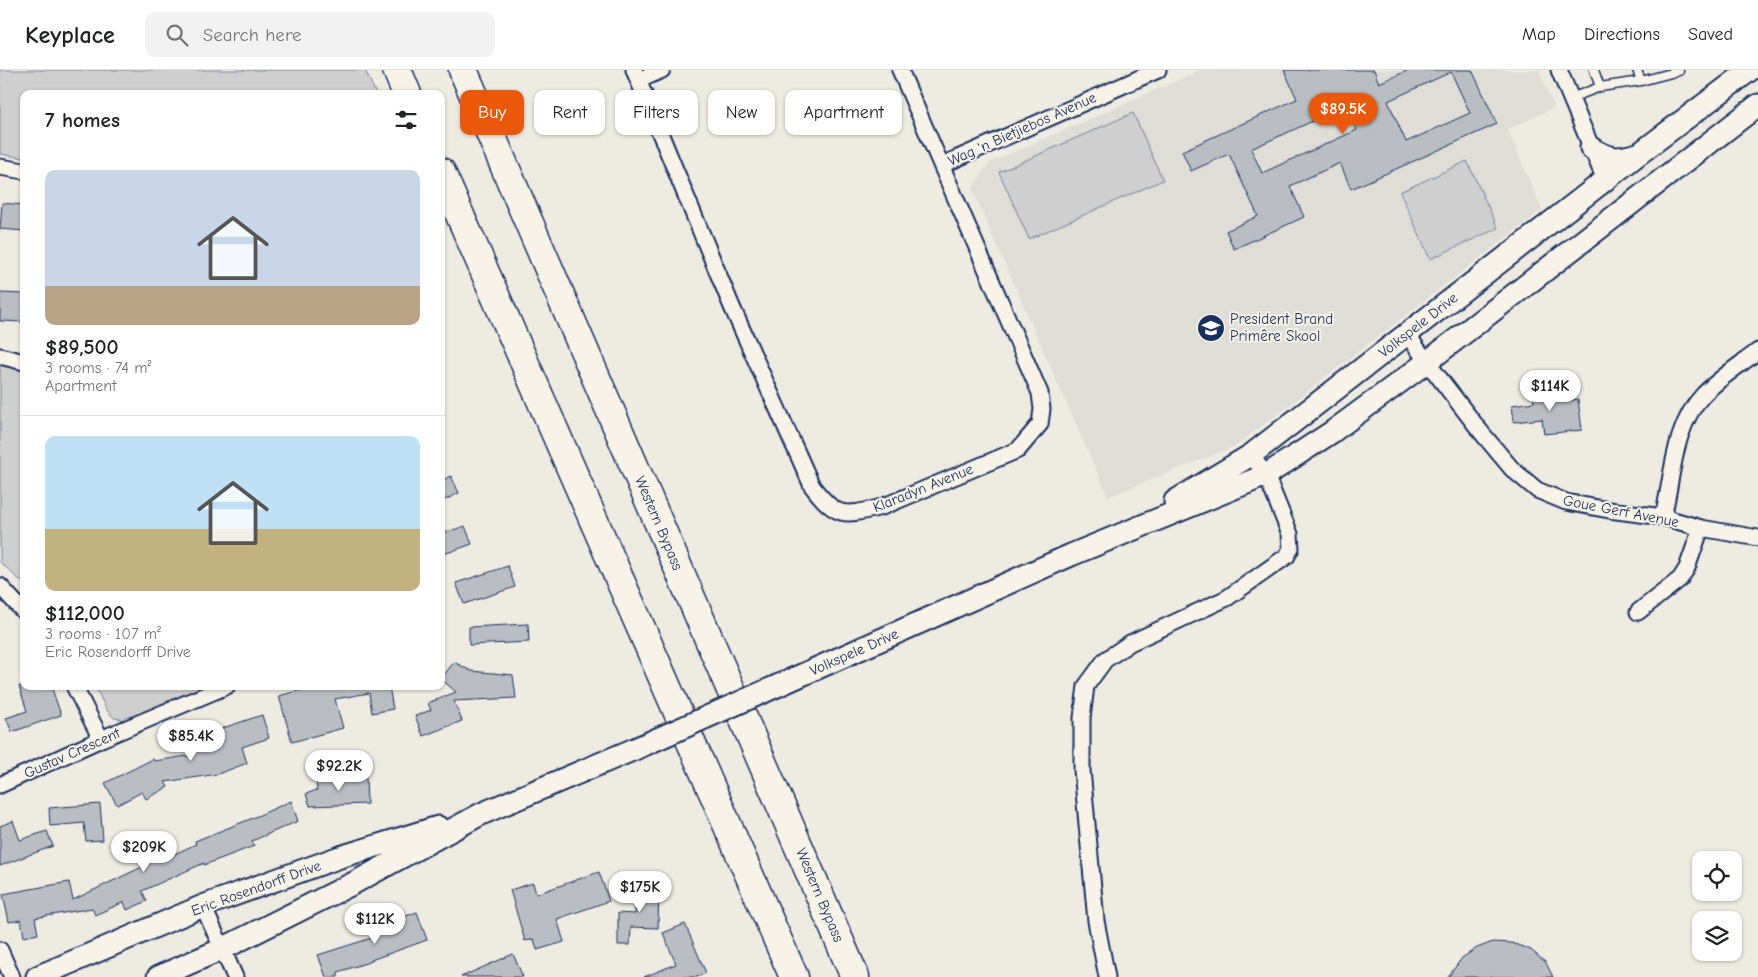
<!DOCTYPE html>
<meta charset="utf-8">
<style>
body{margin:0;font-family:"Comic Neue",sans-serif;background:#f2f2f2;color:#202124;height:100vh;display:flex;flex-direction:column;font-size:19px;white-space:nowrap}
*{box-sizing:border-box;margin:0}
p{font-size:16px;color:#757577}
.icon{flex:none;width:28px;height:28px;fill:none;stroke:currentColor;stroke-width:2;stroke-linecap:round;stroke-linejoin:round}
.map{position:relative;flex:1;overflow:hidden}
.drawer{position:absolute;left:20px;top:20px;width:425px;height:600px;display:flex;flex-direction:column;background:#fff;border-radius:10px;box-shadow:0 1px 4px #0004}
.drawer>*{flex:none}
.hud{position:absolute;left:460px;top:20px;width:475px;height:45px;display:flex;gap:10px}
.controls{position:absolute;left:1692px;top:781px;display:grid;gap:10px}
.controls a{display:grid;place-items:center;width:50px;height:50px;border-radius:10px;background:#fff;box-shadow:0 1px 4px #0004;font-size:25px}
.price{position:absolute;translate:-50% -42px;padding:0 11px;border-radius:18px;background:#fff;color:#222;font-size:16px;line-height:32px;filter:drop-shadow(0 1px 2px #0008)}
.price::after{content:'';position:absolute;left:50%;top:30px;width:15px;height:11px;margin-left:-8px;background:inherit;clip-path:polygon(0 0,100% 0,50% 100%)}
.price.active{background:#ea580c;color:#fff}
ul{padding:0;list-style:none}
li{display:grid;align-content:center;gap:10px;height:265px;padding:0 25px}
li+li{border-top:1px solid #e0e0e0}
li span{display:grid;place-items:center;height:155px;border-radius:10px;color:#555}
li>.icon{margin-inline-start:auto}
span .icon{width:90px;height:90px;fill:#fffc;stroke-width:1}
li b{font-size:21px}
h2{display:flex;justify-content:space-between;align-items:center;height:60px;padding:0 25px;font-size:21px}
.tag{padding:0 18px;border-radius:10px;background:#fff;box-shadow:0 1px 4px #0004;font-size:18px;line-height:45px}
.tag.active{background:#ea580c;color:#fff}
header{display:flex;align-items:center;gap:30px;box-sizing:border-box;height:70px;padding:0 25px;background:#fff;border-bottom:1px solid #e0e0e0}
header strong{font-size:24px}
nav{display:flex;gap:28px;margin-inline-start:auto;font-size:18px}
.search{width:350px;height:45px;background:#f2f2f2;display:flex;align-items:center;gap:12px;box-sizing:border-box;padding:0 18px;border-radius:10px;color:#757577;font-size:19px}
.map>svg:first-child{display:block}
.built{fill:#deddd8}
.green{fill:#cfcfcf;stroke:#757f96}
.building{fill:#babdc2;stroke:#1b2f5e;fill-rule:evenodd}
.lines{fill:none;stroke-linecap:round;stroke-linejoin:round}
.lane-casing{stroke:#1b2f5e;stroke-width:11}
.street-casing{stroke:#1b2f5e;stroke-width:19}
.secondary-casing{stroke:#1b2f5e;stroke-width:25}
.highway-casing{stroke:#1b2f5e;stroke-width:31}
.lane{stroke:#f7f3e8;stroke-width:8}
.street{stroke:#f7f3e8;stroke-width:15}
.secondary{stroke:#f7f3e8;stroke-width:21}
.highway{stroke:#f7f3e8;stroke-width:28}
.secondary-bridge-casing{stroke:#1b2f5e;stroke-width:25;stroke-linecap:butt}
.secondary-bridge{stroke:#f7f3e8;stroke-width:21}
.labels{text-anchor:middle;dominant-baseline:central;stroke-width:4;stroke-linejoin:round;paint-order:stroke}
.street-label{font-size:15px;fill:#1b2f5e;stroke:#f7f3e8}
.poi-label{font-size:15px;fill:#1b2f5e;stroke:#f7f3e8;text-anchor:start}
</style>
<header>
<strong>Keyplace</strong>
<div class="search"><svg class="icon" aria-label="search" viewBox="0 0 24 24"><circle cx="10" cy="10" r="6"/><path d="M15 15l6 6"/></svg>Search here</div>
<nav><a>Map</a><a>Directions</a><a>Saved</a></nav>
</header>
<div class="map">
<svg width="1758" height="907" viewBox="0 0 1758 907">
<rect width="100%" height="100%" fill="#eeebe2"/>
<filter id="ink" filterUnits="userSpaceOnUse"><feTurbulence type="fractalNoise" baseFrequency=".02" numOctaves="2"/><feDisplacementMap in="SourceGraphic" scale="10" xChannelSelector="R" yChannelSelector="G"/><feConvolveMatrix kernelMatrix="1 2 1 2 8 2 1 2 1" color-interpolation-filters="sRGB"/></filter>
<g filter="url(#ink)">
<path class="built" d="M1201 0H1539L1554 37 1508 60 1542 140 1236 376 1108 427 972 119 989 93Z"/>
<path class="green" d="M0 0H365L376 24H24V88L0 84Z
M1133 43 1163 110 1029 169 999 102Z
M1467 91 1498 158 1430 189 1400 122Z
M0 289 24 295V514L0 492Z
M95 616H203L126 650 114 648 106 639Z"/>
<path class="building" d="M1284 0H1374L1379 13 1409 0H1472L1497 54 1351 119 1340 93 1290 116 1304 147 1234 179 1226 161 1258 146 1229 84 1191 101 1182 81 1297 29ZM1451 2 1470 43 1406 72 1388 31ZM1346 36 1357 60 1262 103 1251 79Z
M2 133 24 135V161L0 159Z
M0 223 24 224V252L0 251Z
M1556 318 1558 332 1578 329 1582 360 1544 364 1542 349 1514 352 1512 335 1534 332 1532 321Z
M451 406 459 423 441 432V411Z
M465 456 472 474 441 485V464Z
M508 496 515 517 464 534 456 513Z
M528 554 529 572 469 575V557Z
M454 592 471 601 513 605 516 628 454 631 462 651 423 666 415 646 431 640 428 633 456 622 441 609Z
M19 616H51L61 645 12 662 6 648 27 641Z
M315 616H389L393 639 372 643 369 623 335 629 343 658 292 672 279 626Z
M262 645 269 668 242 677 247 693 218 704 165 712 168 717 146 729 142 722 117 735 105 713 153 689 154 691 194 685 192 674 223 670 220 659Z
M366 707 367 734 310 736 306 724 317 720 316 709Z
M291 731 298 751 252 771 254 776 204 795V793L142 821 147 831 127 840 124 832 95 845 92 838 35 848 38 864 24 867 21 850 9 852 3 824 69 812 73 830 142 797 138 788 156 780 160 791 196 774 195 771 253 748Z
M100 734 103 770 86 771 84 753 50 756 49 738Z
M13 751 20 770 47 761 53 776 0 796V756Z
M599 802 609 831 557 849 564 872 537 880 534 869 525 871 510 820 533 813 536 824Z
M636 815 659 816 658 858 631 857 630 875H618V843L635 844Z
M417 842 427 870 371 890 372 891 338 902V907H326L318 885 378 866 375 857Z
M685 854 706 903 697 907H644L676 894 663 863Z
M1493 872 1512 873 1531 880 1546 893 1553 907H1448L1462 888 1477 878Z
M513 884 523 907H461Z"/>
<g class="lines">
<g class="lane-casing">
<path id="lane" d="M1594 0 1600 17
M1637 0 1641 11
M1571 28 1600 17 1641 11 1679 1"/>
</g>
<g class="street-casing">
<path id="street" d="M634 0 732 237 812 416C837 449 844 446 882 437L1018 380 1040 354 1042 339 1040 323 900 0
M1559 0 1605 110
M639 10 662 0
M942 95 1158 0
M0 97 24 101
M1407 264 1427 292 1481 362 1512 399 1537 420 1566 432 1609 440 1663 447 1701 458 1758 468
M0 286 24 292
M1663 447C1673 407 1673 357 1703 325 1719 308 1740 295 1758 281
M0 516 24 542
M1638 542 1680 509 1687 498 1701 458
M74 616 101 669
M0 715 101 669 227 616
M203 836 235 907
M0 880 12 907
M1107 907 1096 851 1082 700V648L1086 616 1105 590 1130 573 1227 528 1287 486 1291 478 1290 464 1266 405 1251 385"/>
</g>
<g class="secondary-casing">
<path id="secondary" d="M1591 78C1611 90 1616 90 1638 84
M1175 431 1251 385 1640 83 1750 0
M777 616 1071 485 1266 405 1332 362 1427 292 1758 35
M37 907 203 836 340 787 438 757
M158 907 222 879 352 814 481 744 637 678"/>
</g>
<g class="highway-casing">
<path id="highway" d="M397 0 407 24
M463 0 855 907
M441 102 794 907"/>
</g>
<use href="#lane" class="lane"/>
<use href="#street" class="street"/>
<use href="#secondary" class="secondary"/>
<use href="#highway" class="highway"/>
<g class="secondary-bridge-casing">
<path id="secondary-bridge" d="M637 678 777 616"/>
</g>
<use href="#secondary-bridge" class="secondary-bridge"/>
</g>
</g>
<defs>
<g id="school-disc" transform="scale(1.4375)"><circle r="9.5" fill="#1b2f5e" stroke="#f7f3e8"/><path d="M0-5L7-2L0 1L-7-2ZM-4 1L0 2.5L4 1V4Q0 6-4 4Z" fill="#fff"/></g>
</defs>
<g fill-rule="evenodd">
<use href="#school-disc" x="1211" y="258"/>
</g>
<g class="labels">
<g class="street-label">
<text transform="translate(1022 59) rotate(-24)">Wag 'n Bietjiebos Avenue</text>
<text transform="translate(1418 255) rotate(-38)">Volkspele Drive</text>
<text transform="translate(923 418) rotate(-22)">Klaradyn Avenue</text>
<text transform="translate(1621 441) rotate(11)">Goue Gerf Avenue</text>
<text transform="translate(659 453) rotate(67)">Western Bypass</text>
<text transform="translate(854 582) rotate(-24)">Volkspele Drive</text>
<text transform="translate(72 683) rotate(-24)">Gustav Crescent</text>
<text transform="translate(256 818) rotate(-20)">Eric Rosendorff Drive</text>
<text transform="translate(820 825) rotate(67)">Western Bypass</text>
</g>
<g class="poi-label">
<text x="1230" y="249">President Brand<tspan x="1230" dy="17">Primêre Skool</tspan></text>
</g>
</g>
</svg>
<div class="controls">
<a><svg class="icon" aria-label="locate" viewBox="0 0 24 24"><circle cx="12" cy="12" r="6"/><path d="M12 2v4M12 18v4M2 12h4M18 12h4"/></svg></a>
<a><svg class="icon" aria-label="layers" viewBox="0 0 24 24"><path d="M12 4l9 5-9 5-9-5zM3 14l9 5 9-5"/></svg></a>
</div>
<b class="price active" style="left:1343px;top:65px">$89.5K</b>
<b class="price" style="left:1550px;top:342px">$114K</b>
<b class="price" style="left:191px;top:692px">$85.4K</b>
<b class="price" style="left:339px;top:722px">$92.2K</b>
<b class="price" style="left:144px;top:803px">$209K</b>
<b class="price" style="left:640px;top:843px">$175K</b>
<b class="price" style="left:375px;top:875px">$112K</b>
<div class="hud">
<a class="tag active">Buy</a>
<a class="tag">Rent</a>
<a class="tag">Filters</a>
<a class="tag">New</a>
<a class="tag">Apartment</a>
</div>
<section class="drawer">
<h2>7 homes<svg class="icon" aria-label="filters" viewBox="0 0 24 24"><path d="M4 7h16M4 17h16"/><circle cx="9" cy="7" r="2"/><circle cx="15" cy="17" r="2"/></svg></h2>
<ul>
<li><span style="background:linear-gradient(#c9d6e8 75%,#b9a48a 0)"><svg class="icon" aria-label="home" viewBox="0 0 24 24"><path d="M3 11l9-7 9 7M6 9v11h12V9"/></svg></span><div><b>$89,500</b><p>3 rooms · 74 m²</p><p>Apartment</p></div></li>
<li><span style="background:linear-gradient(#bfe0f5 60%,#c2b280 0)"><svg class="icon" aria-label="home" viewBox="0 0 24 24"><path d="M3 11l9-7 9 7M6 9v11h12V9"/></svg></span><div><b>$112,000</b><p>3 rooms · 107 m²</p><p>Eric Rosendorff Drive</p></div></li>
</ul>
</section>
</div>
